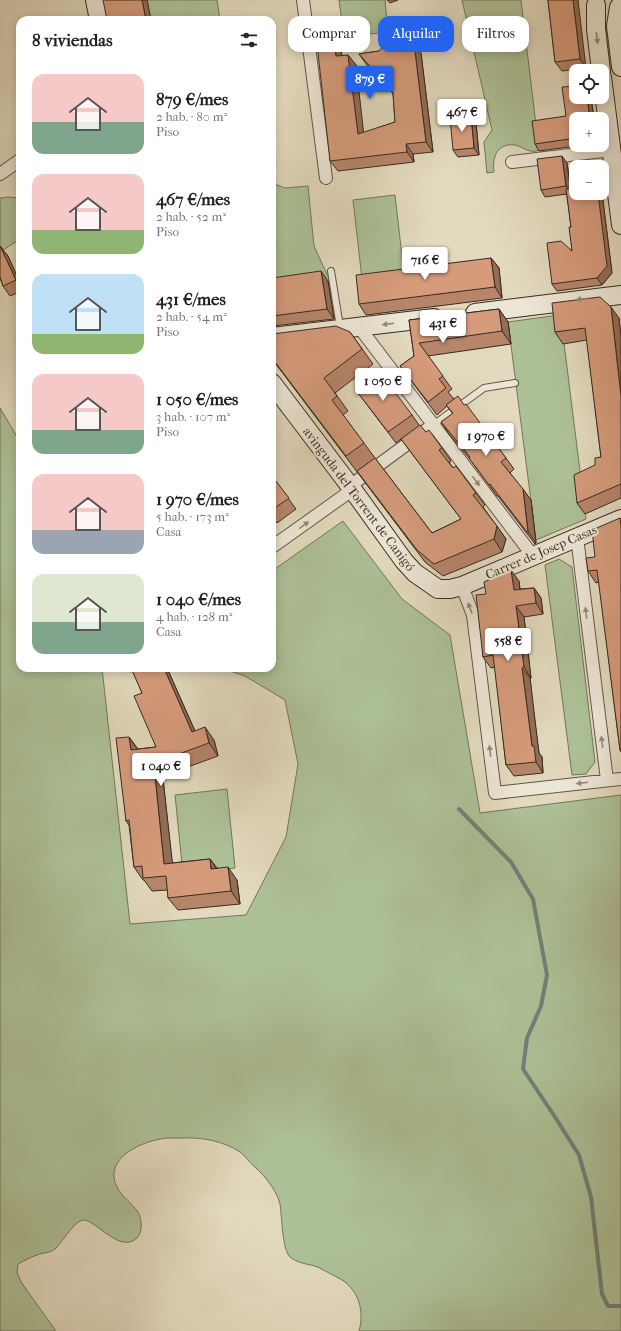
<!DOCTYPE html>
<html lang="es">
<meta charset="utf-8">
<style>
body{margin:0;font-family:"IM FELL French Canon",serif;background:#f6f6f6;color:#222;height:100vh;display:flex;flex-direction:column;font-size:15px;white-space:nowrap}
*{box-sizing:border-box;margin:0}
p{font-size:13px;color:#767676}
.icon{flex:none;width:22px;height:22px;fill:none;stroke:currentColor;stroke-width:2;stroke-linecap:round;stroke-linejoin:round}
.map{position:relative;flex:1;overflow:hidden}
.drawer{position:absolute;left:16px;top:16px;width:260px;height:656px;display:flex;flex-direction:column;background:#fff;border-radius:12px;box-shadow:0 2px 10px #0003}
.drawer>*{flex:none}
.guide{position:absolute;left:288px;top:16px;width:273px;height:36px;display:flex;gap:8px}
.tools{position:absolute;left:569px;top:64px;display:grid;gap:8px}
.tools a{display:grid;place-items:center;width:40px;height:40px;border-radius:8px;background:#fff;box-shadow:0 2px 10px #0003;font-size:20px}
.price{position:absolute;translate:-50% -34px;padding:0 9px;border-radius:4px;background:#fff;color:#222;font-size:13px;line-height:26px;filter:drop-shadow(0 1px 2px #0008)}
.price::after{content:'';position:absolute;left:50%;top:24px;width:12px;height:9px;margin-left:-6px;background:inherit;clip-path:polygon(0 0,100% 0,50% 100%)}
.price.selected{background:#2563eb;color:#fff}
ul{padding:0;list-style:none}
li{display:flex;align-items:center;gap:12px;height:100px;padding:0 16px}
li span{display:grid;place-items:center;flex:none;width:112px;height:80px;border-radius:12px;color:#555}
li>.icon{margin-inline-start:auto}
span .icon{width:48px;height:48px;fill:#fffc;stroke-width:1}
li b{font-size:17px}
h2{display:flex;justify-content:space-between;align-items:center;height:48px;padding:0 16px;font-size:17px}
.pill{padding:0 14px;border-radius:12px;background:#fff;box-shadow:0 2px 10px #0003;font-size:14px;line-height:36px}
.pill.selected{background:#2563eb;color:#fff}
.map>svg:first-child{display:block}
.green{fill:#adc096;stroke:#72765c}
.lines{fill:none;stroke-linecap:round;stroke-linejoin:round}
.stream{stroke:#708179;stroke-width:4}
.lane-casing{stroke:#625748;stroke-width:8}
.street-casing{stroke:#625748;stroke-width:14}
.secondary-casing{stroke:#382c21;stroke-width:20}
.lane{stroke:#ece6d5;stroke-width:6}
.street{stroke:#ece6d5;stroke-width:12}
.secondary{stroke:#ece6d5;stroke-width:18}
.wall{fill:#b7856a;stroke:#382c21}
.shaded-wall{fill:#956c56;stroke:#382c21}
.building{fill:#d59b7b;stroke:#382c21}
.oneway{fill:#92897b}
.labels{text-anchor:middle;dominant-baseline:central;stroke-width:4;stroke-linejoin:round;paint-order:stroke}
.street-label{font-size:13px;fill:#382c21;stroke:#ece6d5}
</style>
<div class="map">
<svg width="621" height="1331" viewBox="0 0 621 1331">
<rect width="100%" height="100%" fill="#e2d9be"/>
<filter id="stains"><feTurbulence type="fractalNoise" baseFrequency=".005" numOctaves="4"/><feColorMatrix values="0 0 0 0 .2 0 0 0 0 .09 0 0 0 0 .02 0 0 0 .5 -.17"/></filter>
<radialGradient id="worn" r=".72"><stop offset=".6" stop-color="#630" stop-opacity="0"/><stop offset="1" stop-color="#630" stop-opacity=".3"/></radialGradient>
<path class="green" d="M147 0H217L220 20H151Z
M339 0H385L388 32 344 37Z
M462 0H521L539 150C537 151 533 152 530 151 525 150 521 146 515 145 497 143 492 157 494 172L487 173 484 142 492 130Z
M272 183 285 188 308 186 314 246 330 281 278 287 272 285Z
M395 195 404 274 362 279 353 200Z
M8 197 20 198V239L0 252V198Z
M559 315 564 343 586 519 536 540 508 322Z
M0 408 20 442V668H102L130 924 246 915 286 837 298 764 285 700 245 676 221 668H272V571L343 521 402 599 450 635 480 813 621 795V1331H359C364 1313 360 1294 345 1282 340 1278 334 1276 329 1273 325 1271 320 1268 315 1266 307 1264 297 1263 290 1257 282 1249 282 1217 280 1204 277 1191 265 1176 255 1167 249 1163 246 1156 240 1152 223 1141 202 1137 182 1138 177 1138 172 1138 167 1138 145 1140 102 1157 117 1187 122 1197 132 1203 138 1212 142 1219 143 1232 137 1238 120 1254 97 1221 84 1220 75 1220 63 1241 57 1247 52 1253 47 1252 40 1254 33 1256 25 1260 18 1264L17 1272 21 1282 56 1331H0Z
M559 559 572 567 595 762 586 774 572 775 545 565Z
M227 789 235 868 183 874 175 795Z"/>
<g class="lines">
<path class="stream" d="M459 809 511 862 533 899 547 975 541 1006 527 1038 523 1069 555 1117 579 1155 591 1197 602 1294 608 1306H621"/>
<g class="lane-casing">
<path id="lane" d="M331 271 340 327
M433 425 484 388 515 383"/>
</g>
<g class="street-casing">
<path id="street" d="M303 0 326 178
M512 162 611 150
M0 174 20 160
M359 327 533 556
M350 486 433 425
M577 537 607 780
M272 547 352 490
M462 586 473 615 495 793 621 779"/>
</g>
<g class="secondary-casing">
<path id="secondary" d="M95 0 99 20
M596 5V29L601 71
M619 7 616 26 621 67
M602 77 621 225
M475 313 621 295
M272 337 434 318
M272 383 350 486 404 561 415 573 438 589H450L462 586 621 519"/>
</g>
<use href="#lane" class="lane"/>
<use href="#street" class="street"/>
<use href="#secondary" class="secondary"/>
</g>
<path class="wall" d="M387 0H398L390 3Z
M548 0 586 68 562 71 555 62Z
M332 24 339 34 342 56 348 55 356 65 363 133 395 122 393 94 366 64 359 54 379 51 401 43 402 48 421 53 433 152 413 154 414 162 338 171 330 161Z
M591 97 594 119H576V145H583L539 151 535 144 566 116Z
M476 123 479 155 458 157 453 150Z
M567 163 571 188 576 193H602L612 273 602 285 557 291 552 284 572 251 571 227 567 194 545 197 541 190Z
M0 246 8 256 20 283V292L10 296 3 286 1 280H0Z
M491 258 499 268 502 298 366 315 359 304Z
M272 278 328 281 334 319 272 326Z
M499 309 508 322 511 344 428 356 452 389 448 392 454 399 464 405 506 458 514 469 510 473 531 500 536 543 535 544 498 496H497L477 469 469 458 449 434 441 422 453 414 447 406 437 415 400 366 414 356 409 320Z
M619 318 621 337V498L585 514 577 503 595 465 601 457 587 340 563 344 555 332Z
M350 332 373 364 335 393 348 411 343 415 375 458 432 533 461 519 401 439 396 443 355 389 412 415 419 425 442 448 451 461 449 462 453 468 476 493 485 505 483 507 506 539 502 552 443 576 425 562 272 359V334Z
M272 476 296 509 277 523 272 517Z
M620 518 621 519V752L620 750 599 582 596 583 588 571 595 557Z
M519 581 520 589 534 588 541 598 543 614 524 617 531 678H530L535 724 539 753 542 757 543 773 514 776 506 765 495 667 491 668 483 657 486 594Z
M127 668H167L195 731 214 740 218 756 185 768 186 770 163 779 172 863 210 859 217 868 237 880 240 904 178 910 168 898V890L152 891 144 880H143L134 867 129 825 126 821 129 737 138 749 156 747 142 693 133 671 130 672Z"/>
<path class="shaded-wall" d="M142 0H147L151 20H146Z
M573 0H578L586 68 580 59Z
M332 24 339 34 343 66 336 56Z
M394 33 401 43 403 61 396 51Z
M414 43 421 53 433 152 426 142Z
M348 55 356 65 365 145 358 134Z
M587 97H591L594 119H590Z
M471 116 476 123 479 155 474 148Z
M406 144 413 154 414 162 407 152Z
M562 156 567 163 571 193 566 186Z
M598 193H602L612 273 602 285 597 278Z
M0 246 8 256 20 283V285L16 280Z
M491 258 499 268 502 298 495 287Z
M321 271 328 281 334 319 327 309Z
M611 307 619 318 621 337V396Z
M499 309 508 322 511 344 502 331Z
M523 489 531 500 536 543 528 532Z
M497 526 506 539 502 552 494 539Z
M511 570 519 581 521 601 514 590Z
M534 588 541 598 543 614 536 603Z
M516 606 524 617 531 678 524 667Z
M164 668H167L201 745 192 732Z
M522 668 530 678 539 753 542 757 543 773 536 762 532 746Z
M205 727 214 740 218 756 209 743Z
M129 737 138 750H131Z
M154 766 163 779 174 877 164 864Z
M210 859 219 872 211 869Z
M228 867 237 880 240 904 231 891Z"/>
<path class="building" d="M103 0H142L146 20H107Z
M548 0H573L580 59 555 62Z
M332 24 336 56 348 55 358 134 395 122 393 92 359 54 379 51 394 33 396 51 414 43 426 142 406 144 407 152 330 161 315 26Z
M576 86V97H587L590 119H576V138L535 144 532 121 566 116 562 87Z
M471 116 474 148 453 150 450 118Z
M562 156 566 186 541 190 537 159Z
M576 188V193H598L607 266 597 278 552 284 547 243 561 241 572 251 569 227H571L566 189Z
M0 246 16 280 3 286 0 277Z
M491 258 495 287 359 304 356 275Z
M321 271 327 309 272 316V278Z
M600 297 611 307 621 396V484L577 503 574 475 595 465V458L601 457 585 328 555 332 552 303Z
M499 309 502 331 419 343 443 376 439 379 446 388 428 402 400 366 414 356 409 320Z
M336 326 350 332 362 349 324 378 337 396 332 400 364 443 346 456 272 358V334Z
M379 371 412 415 388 432 355 389Z
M458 396 464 405 466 404 506 458 501 462 523 489 528 532H527L490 484 489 485 469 458 470 457 463 448 441 422 453 413 446 405Z
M420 425 426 432 429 430 442 448 439 450 453 468 456 466 476 493 473 495 497 526 494 539 434 564 417 550 357 471 375 458 432 533 461 519 401 439Z
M272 476 289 498 272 510Z
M620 518 621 526V750H620L597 570 588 571 586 558 595 557 592 530Z
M511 570 514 590 534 588 536 603 516 606 524 667 522 668 528 714 532 746H534L536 762 506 765 493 655 483 657 476 595 486 594 484 582Z
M131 668H164L192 732 205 727 209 743 176 755 177 757 154 766 164 864 210 859 211 869 228 867 231 891 168 898 166 876 143 878 142 866 134 867 129 820 126 821 116 738 129 737 131 750 156 747 134 696 142 693Z"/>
<defs><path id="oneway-solid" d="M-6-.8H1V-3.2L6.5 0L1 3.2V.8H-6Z"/></defs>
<g class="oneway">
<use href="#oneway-solid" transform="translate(597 38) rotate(83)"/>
<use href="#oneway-solid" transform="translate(582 299) rotate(173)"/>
<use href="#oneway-solid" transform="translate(388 324) rotate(173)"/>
<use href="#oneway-solid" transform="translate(476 481) rotate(53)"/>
<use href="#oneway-solid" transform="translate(304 525) rotate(-36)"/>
<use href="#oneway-solid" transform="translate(470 608) rotate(-110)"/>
<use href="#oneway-solid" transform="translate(586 613) rotate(-97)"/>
<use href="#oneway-solid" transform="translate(602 742) rotate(-97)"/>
<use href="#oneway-solid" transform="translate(490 751) rotate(-97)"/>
<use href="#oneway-solid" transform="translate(582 783) rotate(173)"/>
</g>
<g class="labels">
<g class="street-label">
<text transform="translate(359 499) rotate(53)">avinguda del Torrent de Canigó</text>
<text transform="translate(541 552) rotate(-23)">Carrer de Josep Casas</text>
</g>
</g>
<rect width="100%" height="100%" filter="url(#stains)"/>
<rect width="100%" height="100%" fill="url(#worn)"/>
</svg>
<div class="tools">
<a><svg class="icon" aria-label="locate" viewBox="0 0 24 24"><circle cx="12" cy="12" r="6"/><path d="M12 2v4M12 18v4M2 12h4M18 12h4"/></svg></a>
<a>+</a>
<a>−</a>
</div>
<b class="price selected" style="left:370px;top:100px">879 €</b>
<b class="price" style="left:462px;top:133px">467 €</b>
<b class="price" style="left:425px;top:281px">716 €</b>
<b class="price" style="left:443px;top:344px">431 €</b>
<b class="price" style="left:383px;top:402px">1 050 €</b>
<b class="price" style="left:486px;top:457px">1 970 €</b>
<b class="price" style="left:508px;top:662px">558 €</b>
<b class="price" style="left:161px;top:787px">1 040 €</b>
<div class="guide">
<a class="pill">Comprar</a>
<a class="pill selected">Alquilar</a>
<a class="pill">Filtros</a>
</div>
<section class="drawer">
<h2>8 viviendas<svg class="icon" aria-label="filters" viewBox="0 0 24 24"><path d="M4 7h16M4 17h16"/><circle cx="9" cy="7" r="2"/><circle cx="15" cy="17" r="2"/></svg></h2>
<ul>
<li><span style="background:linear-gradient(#f6c9c9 60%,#7fa58c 0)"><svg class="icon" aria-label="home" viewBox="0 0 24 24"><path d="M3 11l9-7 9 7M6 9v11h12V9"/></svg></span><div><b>879 €/mes</b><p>2 hab. · 80 m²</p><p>Piso</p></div></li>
<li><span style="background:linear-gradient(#f6c9c9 70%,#8fb573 0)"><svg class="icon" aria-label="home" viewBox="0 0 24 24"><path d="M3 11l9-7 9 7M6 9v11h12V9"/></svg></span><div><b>467 €/mes</b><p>2 hab. · 52 m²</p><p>Piso</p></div></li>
<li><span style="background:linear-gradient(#bfe0f5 75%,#8fb573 0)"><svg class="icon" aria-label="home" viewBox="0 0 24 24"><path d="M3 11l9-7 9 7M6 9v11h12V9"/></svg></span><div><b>431 €/mes</b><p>2 hab. · 54 m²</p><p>Piso</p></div></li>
<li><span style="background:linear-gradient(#f6c9c9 70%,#7fa58c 0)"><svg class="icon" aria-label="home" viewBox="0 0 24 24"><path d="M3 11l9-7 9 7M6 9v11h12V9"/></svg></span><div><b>1 050 €/mes</b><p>3 hab. · 107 m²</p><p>Piso</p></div></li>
<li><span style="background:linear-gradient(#f6c9c9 70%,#9aa5b1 0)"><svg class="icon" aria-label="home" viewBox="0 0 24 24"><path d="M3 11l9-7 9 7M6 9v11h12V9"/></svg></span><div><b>1 970 €/mes</b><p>5 hab. · 173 m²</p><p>Casa</p></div></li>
<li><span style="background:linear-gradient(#dfe7d0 60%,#7fa58c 0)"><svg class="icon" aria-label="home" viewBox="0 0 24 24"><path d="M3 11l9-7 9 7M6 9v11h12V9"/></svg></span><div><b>1 040 €/mes</b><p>4 hab. · 128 m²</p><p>Casa</p></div></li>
</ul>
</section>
</div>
